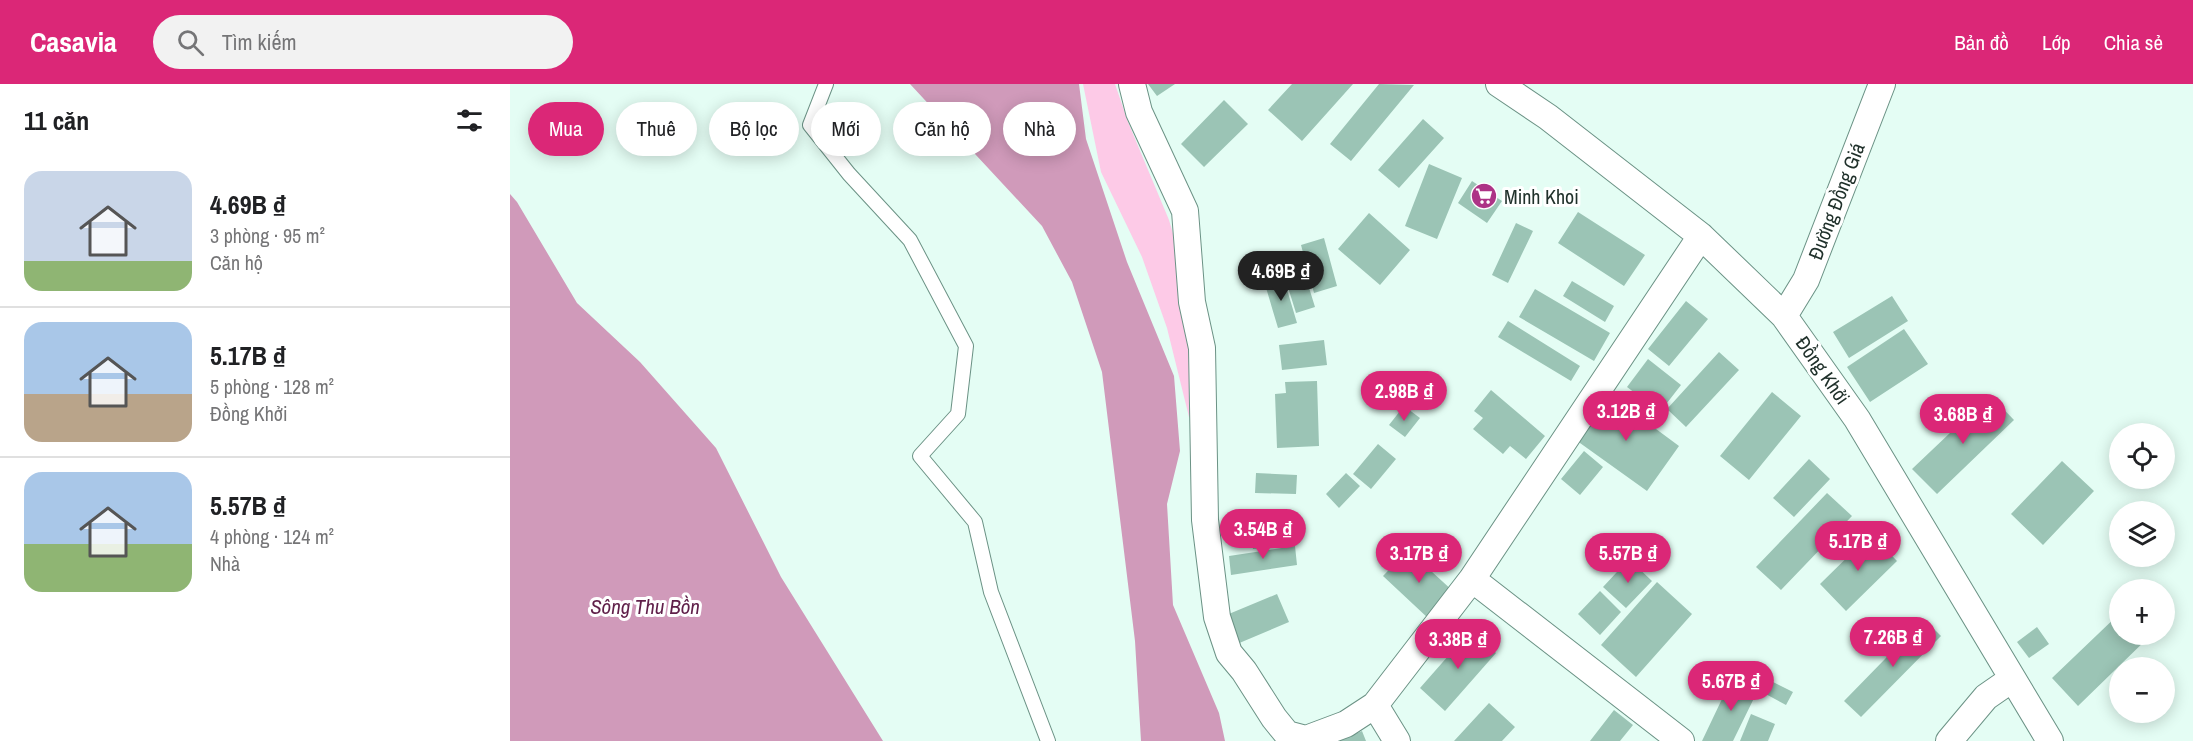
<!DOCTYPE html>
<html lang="vi">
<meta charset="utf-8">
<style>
body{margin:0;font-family:"Archivo Narrow",sans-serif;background:#f2f2f2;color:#202124;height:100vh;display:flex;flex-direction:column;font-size:22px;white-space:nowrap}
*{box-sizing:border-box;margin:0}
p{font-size:20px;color:#757577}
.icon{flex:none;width:33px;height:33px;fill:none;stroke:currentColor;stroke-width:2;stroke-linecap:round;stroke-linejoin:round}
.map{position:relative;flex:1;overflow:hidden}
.details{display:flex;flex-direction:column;background:#fff;width:510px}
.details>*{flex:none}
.hud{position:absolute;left:18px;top:18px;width:570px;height:54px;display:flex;gap:12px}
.controls{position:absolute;left:1599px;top:339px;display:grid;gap:12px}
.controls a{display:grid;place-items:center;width:66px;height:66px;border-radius:50%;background:#fff;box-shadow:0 3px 15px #0003;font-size:30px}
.price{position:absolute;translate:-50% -51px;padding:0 14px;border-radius:21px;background:#db2777;color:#fff;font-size:20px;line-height:39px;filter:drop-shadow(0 2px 3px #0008)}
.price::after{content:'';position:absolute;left:50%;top:36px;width:18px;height:14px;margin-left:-9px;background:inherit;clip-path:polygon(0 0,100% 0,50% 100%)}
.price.current{background:#222;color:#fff}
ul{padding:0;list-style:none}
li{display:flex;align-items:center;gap:18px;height:150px;padding:0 24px}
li+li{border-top:2px solid #e0e0e0}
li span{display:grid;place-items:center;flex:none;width:168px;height:120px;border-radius:18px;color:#555}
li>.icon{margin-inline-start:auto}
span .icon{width:72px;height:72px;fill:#fffc;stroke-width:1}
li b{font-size:26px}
h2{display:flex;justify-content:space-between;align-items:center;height:72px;padding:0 24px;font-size:26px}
.pill{padding:0 21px;border-radius:27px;background:#fff;box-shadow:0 3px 15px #0003;font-size:21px;line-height:54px}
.pill.current{background:#db2777;color:#fff}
header{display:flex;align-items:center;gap:36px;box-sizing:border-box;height:84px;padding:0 30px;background:#db2777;color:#fff}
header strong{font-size:28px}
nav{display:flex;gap:33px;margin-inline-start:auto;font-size:21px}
.search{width:420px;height:54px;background:#f2f2f2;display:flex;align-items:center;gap:15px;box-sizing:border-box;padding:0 21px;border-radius:33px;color:#757577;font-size:22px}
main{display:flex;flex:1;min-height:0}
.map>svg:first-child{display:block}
.green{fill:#fdcae7}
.water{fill:#d09aba}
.building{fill:#9bc4b5}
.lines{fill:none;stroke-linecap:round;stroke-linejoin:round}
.lane-casing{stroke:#6b9285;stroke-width:16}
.street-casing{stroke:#6b9285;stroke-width:28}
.lane{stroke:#fff;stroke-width:14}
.street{stroke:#fff;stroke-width:26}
.labels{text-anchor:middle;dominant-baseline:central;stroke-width:6;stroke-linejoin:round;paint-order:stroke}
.poi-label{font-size:20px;fill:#20312b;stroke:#fff;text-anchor:start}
.street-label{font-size:20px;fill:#20312b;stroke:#fff}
.water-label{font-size:21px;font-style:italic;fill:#60204a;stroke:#fff}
</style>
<header>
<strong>Casavia</strong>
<div class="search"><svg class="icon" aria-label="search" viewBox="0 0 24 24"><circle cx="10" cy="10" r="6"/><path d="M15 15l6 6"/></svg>Tìm kiếm</div>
<nav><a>Bản đồ</a><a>Lớp</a><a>Chia sẻ</a></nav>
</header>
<main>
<section class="details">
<h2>11 căn<svg class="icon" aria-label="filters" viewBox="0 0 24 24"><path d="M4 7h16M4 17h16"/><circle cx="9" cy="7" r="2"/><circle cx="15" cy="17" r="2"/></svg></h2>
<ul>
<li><span style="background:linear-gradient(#c9d6e8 75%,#8fb573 0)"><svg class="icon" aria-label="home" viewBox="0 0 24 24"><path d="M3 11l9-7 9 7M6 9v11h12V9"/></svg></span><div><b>4.69B ₫</b><p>3 phòng · 95 m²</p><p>Căn hộ</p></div></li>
<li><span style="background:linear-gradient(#a9c7e8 60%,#b9a48a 0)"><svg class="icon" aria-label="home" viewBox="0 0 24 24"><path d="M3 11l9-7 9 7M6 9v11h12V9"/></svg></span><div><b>5.17B ₫</b><p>5 phòng · 128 m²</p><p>Đồng Khởi</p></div></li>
<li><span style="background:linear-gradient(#a9c7e8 60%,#8fb573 0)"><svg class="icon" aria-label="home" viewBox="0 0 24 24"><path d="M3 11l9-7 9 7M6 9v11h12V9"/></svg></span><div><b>5.57B ₫</b><p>4 phòng · 124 m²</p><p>Nhà</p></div></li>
</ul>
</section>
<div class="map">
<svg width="1683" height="657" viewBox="0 0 1683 657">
<rect width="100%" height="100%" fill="#e4fdf4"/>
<path class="green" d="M573 0H605L618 38 659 136 675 190 691 339 679 333 657 244 632 173 591 88Z"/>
<path class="water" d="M400 0H569L576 55 617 178 664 292 670 367 657 420 663 521 709 629 715 657H631L625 557 592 288 562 198 532 142Z
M0 110 7 118 67 219 130 278 206 364 271 493 373 657H0Z"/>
<path class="building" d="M638 0H665L647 12Z
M782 0H843L792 57 758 26Z
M869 0 904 1 841 77 820 60Z
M714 16 738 40 694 83 671 60Z
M913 35 934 54 889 104 868 86Z
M919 80 952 94 927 155 895 142Z
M962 97 992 117 977 139 948 119Z
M1068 128 1135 171 1114 202 1048 159Z
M859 129 900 166 870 201 828 165Z
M1006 139 1023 147 998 199 982 191Z
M814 154 827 202 804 209 791 161Z
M791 178 805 223 786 229 772 184Z
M773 192 787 239 768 244 754 197Z
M1062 197 1104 222 1095 238 1053 212Z
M1025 205 1100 249 1084 277 1009 233Z
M1382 212 1398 237 1339 274 1323 248Z
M1176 217 1198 235 1159 282 1138 265Z
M998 237 1070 282 1061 297 988 253Z
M1394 245 1418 280 1360 318 1337 283Z
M814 256 817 281 772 286 769 261Z
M1209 268 1229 286 1176 343 1157 325Z
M1138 275 1171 301 1150 328 1117 303Z
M807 297 809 362 767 364 765 310 776 309 775 298Z
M981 306 1035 352 1016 375 1000 362 993 370 963 345 973 334 964 327Z
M1096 308 1169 362 1137 407 1063 354Z
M1262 308 1291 332 1239 396 1210 372Z
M1480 311 1504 336 1427 410 1402 385Z
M894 322 910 334 895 353 879 341Z
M868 360 886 375 861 405 843 390Z
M1074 367 1093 383 1070 411 1051 395Z
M1299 375 1320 395 1284 433 1263 414Z
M1552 377 1584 407 1533 461 1501 430Z
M746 389 787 391 786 410 745 409Z
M836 389 850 402 829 424 816 410Z
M1317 409 1342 432 1271 506 1246 483Z
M775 439 777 461 743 465 740 442Z
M1361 450 1387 477 1336 527 1310 500Z
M785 462 787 481 721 491 719 472Z
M898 466 944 508 919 535 873 492Z
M1119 475 1142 497 1116 524 1093 503Z
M1147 498 1182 530 1126 593 1091 561Z
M1090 507 1111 528 1090 551 1068 530Z
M767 510 779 538 727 560 714 532Z
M1610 529V550H1642L1568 622 1542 594Z
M1414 535 1431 552 1351 633 1334 617Z
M1527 543 1539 560 1519 574 1507 558Z
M961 546 986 569 935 627 910 604Z
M1222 594 1248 606 1223 657H1192Z
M1259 596 1283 608 1276 621 1252 608Z
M979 619 1005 643 992 657H944Z
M1104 626 1123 641 1110 657H1080Z
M1241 630 1265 640 1258 657H1230Z
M852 647 856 657H828Z"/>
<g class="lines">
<g class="lane-casing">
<path id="lane" d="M316 0 300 41 339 90 400 156 456 262 448 330 410 372 465 438 481 508 538 657"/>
</g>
<g class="street-casing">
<path id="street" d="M622 0 629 28 675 127 682 218 692 264 695 436 707 533 719 569 734 587 764 634 777 650 796 655 836 640 865 621 962 495 1191 152
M989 0 1038 33 1191 152 1274 232 1347 335 1540 657
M1274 232 1296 196 1372 0
M962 495 1171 657
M865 621 887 657
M1439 657 1476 613 1502 595"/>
</g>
<use href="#lane" class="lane"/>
<use href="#street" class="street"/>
</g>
<defs>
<g id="supermarket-disc" transform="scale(1.35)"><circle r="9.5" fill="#ad3386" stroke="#fff"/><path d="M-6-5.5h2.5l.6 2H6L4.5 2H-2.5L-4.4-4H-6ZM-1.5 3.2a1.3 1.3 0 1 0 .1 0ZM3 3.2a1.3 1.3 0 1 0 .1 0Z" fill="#fff"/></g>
</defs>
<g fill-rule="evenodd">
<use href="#supermarket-disc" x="974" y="112"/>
</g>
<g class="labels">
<g class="poi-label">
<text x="994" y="112">Minh Khoi</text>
</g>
<g class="street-label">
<text transform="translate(1326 117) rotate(-69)">Đường Đồng Giá</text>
<text transform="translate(1313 286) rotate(55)">Đồng Khởi</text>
</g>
<g class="water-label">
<text x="135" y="522">Sông Thu Bồn</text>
</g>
</g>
</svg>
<div class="controls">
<a><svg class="icon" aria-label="locate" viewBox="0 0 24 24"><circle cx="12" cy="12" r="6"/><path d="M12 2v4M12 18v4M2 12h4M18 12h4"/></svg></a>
<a><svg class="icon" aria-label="layers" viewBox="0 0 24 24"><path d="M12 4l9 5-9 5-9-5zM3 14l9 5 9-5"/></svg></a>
<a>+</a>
<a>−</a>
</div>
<b class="price current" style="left:771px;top:218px">4.69B ₫</b>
<b class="price" style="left:894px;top:338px">2.98B ₫</b>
<b class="price" style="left:1116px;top:358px">3.12B ₫</b>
<b class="price" style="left:1453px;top:361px">3.68B ₫</b>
<b class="price" style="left:753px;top:476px">3.54B ₫</b>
<b class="price" style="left:1348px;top:488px">5.17B ₫</b>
<b class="price" style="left:909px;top:500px">3.17B ₫</b>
<b class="price" style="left:1118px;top:500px">5.57B ₫</b>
<b class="price" style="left:1383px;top:584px">7.26B ₫</b>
<b class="price" style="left:948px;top:586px">3.38B ₫</b>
<b class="price" style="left:1221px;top:628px">5.67B ₫</b>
<div class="hud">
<a class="pill current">Mua</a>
<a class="pill">Thuê</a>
<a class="pill">Bộ lọc</a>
<a class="pill">Mới</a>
<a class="pill">Căn hộ</a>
<a class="pill">Nhà</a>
</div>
</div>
</main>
